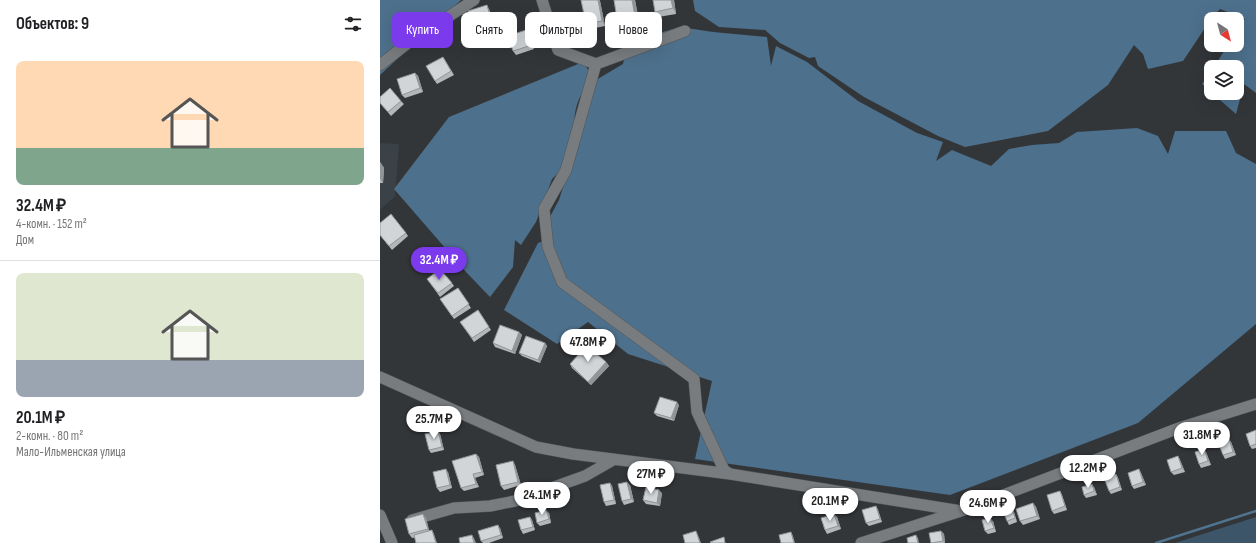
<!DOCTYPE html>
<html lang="ru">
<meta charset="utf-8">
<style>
body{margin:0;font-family:"Sofia Sans Condensed",sans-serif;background:#f2f2f2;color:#202124;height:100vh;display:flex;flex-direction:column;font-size:15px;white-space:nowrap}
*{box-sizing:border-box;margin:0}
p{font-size:13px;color:#757577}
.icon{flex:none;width:22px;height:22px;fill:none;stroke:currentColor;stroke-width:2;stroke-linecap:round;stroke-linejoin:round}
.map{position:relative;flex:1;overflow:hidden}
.sheet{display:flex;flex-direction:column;background:#fff;width:380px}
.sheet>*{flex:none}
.guide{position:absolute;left:12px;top:12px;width:380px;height:36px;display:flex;gap:8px}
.needle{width:26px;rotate:144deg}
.controls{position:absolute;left:824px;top:12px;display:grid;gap:8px}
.controls a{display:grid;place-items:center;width:40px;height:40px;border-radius:8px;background:#fff;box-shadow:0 4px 16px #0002;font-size:20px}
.price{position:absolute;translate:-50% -34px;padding:0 9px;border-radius:14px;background:#fff;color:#222;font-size:13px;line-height:26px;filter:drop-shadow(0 1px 2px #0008)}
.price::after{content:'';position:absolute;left:50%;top:24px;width:12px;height:9px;margin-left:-6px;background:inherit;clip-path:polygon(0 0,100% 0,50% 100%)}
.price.current{background:#7c3aed;color:#fff}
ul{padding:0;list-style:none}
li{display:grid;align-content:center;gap:8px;height:212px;padding:0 16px}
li+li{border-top:1px solid #e0e0e0}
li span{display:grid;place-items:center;height:124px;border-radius:8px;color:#555}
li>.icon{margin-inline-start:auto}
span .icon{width:72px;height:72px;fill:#fffc;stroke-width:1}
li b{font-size:17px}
h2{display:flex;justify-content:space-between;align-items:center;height:48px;padding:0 16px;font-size:17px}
.tag{padding:0 14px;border-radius:8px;background:#fff;box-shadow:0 4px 16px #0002;font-size:14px;line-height:36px}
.tag.current{background:#7c3aed;color:#fff}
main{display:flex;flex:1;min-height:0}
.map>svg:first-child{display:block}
.built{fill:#3a4248}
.green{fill:#3d5569}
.forest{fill:#4d708c}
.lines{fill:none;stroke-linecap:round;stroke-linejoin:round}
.stream{stroke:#50738f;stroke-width:2.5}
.minor-casing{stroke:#525557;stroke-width:12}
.minor{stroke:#787c7f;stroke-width:11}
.wall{fill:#b4b7ba}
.shaded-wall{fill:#929597}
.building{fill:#d1d5d8;stroke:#929597}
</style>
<main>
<section class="sheet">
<h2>Объектов: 9<svg class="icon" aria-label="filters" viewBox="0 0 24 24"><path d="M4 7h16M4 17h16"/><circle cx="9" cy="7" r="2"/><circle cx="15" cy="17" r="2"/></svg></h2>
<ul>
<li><span style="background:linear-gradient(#ffd9b3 70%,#7fa58c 0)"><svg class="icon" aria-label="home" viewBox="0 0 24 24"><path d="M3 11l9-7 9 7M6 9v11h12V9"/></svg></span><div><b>32.4M ₽</b><p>4-комн. · 152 m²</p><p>Дом</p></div></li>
<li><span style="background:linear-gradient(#dfe7d0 70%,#9aa5b1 0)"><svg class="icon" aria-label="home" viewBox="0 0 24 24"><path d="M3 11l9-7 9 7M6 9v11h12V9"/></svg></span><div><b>20.1M ₽</b><p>2-комн. · 80 m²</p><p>Мало-Ильменская улица</p></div></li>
</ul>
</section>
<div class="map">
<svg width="876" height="543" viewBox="0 0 876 543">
<rect width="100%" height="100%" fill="#333639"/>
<path class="built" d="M0 143 19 144 15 196 0 210Z"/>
<path class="green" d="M876 517V543H795Z"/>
<path class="forest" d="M0 0H81L0 75Z
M313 0H876V93L864 84 856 114 832 93H857V67H834L848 45H857V31L865 19 840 9 831 19 803 61 768 69 763 54 754 45 728 85 668 131 585 147 558 136 484 97 438 66 435 57 429 58 400 43 385 30 339 27 315 11Z
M300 27 333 32 387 37 391 66 396 46 427 62 478 101 537 133 563 142 556 161 572 150 611 166 629 149 652 145 679 143 697 132 757 128 778 136 788 154 795 131H846L856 153 876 164V324L758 423 570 495 315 459 332 381 248 354 208 322 177 344 124 310 158 243 169 239 165 226 179 200 191 161 172 179 156 222 141 245 135 240 133 267 110 297 86 272 14 189 69 117 203 62 213 77C191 105 194 117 195 150L216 80 243 64 248 42Z
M831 71V92L822 84Z"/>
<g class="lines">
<path class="stream" d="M776 543 876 511"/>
<g class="minor-casing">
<path id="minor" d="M162 0 178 50 216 64 186 170 164 209 168 247 182 282 314 379 317 412 344 470 350 474
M216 64 305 31
M0 65 28 43 94 0
M0 377 156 447 193 454 350 474 581 511
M0 515 12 543
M32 520 74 508 110 506 135 501 205 476 233 460
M481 543 581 511 799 428 876 404"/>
</g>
<use href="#minor" class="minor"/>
</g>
<path class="wall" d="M234 0H255L259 21 241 24 237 19Z
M294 0 296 14 278 17 275 12Z
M220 1 225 26 210 29 206 24Z
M109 9 117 33 98 39 96 35Z
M149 33 154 49 136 55 133 51Z
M65 60 74 75 57 84 55 81Z
M35 73 38 76 43 92 25 98 22 95Z
M0 97 21 101 24 104 11 116 0 103Z
M0 162 4 168 3 183H0Z
M0 223 26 233 28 236 12 250 0 235Z
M47 279 72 283 74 286 60 297Z
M78 288 91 308 74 319 60 299Z
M98 310 111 330 94 342 80 322Z
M139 332 142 335 135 354 115 347 113 343Z
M165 343 167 346 160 363 142 356 139 353Z
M226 362 229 366 211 385 192 368 190 364Z
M299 405 294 421 277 416 274 413Z
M876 430V448L872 449 870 446Z
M58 431 60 434 64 450 51 453 49 450Z
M849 439 851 442 856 455 845 459 843 455Z
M824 449 826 452 831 465 821 468 819 464Z
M96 454 99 457 104 475 95 478 99 487 84 491 81 488Z
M798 456 800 460 805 472 794 475 791 472Z
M133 461 135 465 141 485 124 490 121 486Z
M759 469 761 473 766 485 754 489 752 486Z
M68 472 72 488 60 492 57 488Z
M736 474 738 478 742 490 731 494 729 491Z
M230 483 232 486 236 504 226 506 224 502Z
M250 485 254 502 244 505 242 501Z
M714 487 717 495 706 498 704 495Z
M680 491 682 495 687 510 674 514 672 511Z
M282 493 280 506 266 504 263 500Z
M653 503 656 507 660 519 643 525 640 521Z
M496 506 498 510 502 522 489 526 486 523Z
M632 508 634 512 637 522 629 525 627 521Z
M169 513 171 523 160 526 157 523Z
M454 514 457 517 461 529 447 534 445 530Z
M150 517 152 520 155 530 143 534 141 530Z
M46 518 49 531 54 534 32 538 29 534Z
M613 521 616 532 608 534 605 531Z
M120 528 123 538 109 543H103L101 541Z
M561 531 564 534 565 543H551Z"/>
<path class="shaded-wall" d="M218 0H220V1L225 26 222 21Z
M252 0H255L259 21 255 16Z
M291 0H294L296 14 293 8Z
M107 5 109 9 117 33 114 30Z
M146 30 149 33 154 49 152 45Z
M35 73 38 76 43 92 40 88Z
M0 162 4 168 3 183 0 179Z
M139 332 142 335 135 354 132 351Z
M165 343 167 346 160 363 158 360Z
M226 362 229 366 211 385 208 382Z
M297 402 299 405 294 421 291 418Z
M58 431 60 434 64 450 62 447Z
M849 439 851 442 856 455 853 452Z
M824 449 826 452 831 465 828 461Z
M96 454 99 457 104 475 102 472Z
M798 456 800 460 805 472 802 468Z
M133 461 135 465 141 485 138 482Z
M66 469 68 472 72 488 70 485Z
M759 469 761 473 766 485 763 482Z
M93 474 95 478 99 487 96 484Z
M736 474 738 478 742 490 740 487Z
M247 482 250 485 254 502 251 499Z
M230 483 232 486 236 504 234 500Z
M712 484 714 487 717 495 714 491Z
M279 490 282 493 280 506 277 503Z
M680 491 682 495 687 510 685 506Z
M653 503 656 507 660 519 657 516Z
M496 506 498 510 502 522 500 519Z
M632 508 634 512 637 522 635 518Z
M166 510 169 513 171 523 169 519Z
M43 514 46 518 50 533 48 529Z
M454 514 457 517 461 529 458 526Z
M150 517 152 520 155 530 153 527Z
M610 518 613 521 616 532 614 528Z
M118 525 120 528 123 538 121 535Z
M52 530 54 534 57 543H56Z
M316 531 318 535 321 543H320Z
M561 531 564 534 565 543 563 541Z
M411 532 413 536 415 543H414Z
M92 535 94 538 96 543H94Z
M536 535 538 538 539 543H538Z"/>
<path class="building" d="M201 0H218L222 21 206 24Z
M234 0H252L255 16 237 19Z
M273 0H291L293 8 275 12Z
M107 5 114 30 96 35 88 11Z
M146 30 152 45 133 51 128 36Z
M63 57 71 71 55 81 46 66Z
M35 73 40 88 22 95 17 79Z
M10 88 21 101 8 112 0 103V97Z
M11 214 26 233 9 246 0 235V223Z
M60 269 72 283 58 293 47 279Z
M78 288 89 304 72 316 60 299Z
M98 310 109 327 92 338 80 322Z
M120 325 139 332 132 351 113 343Z
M146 336 165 343 158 360 139 353Z
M207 345 226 362 208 382 190 364Z
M280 397 297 402 291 418 274 413Z
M876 430V444L870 446 866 434Z
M58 431 62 447 49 450 45 434Z
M849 439 853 452 843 455 838 442Z
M824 449 828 461 819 464 815 452Z
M96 454 102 472 93 474 96 484 81 488 72 461Z
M798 456 802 468 791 472 787 460Z
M133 461 138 482 121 486 116 465Z
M66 469 70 485 57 488 53 472Z
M759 469 763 482 752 486 748 473Z
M736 474 740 487 729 491 724 478Z
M247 482 251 499 242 501 238 484Z
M230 483 234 500 224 502 220 485Z
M712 484 714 491 704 495 702 487Z
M266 487 279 490 277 503 263 500Z
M680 491 685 506 672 511 667 495Z
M653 503 657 516 640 521 636 509Z
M496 506 500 519 486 523 482 510Z
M632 508 635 518 627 521 623 511Z
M166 510 169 519 157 523 155 513Z
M43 514 48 529 29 534 25 519Z
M454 514 458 526 445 530 441 518Z
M150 517 153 527 141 530 138 520Z
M610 518 614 528 605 531 602 520Z
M118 525 121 535 101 541 98 531Z
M52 530 56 543H36L34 535Z
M316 531 320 543H305L303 535Z
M561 531 563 541 551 543 549 533Z
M411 532 414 543H401L399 535Z
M92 535 94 543H80L79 538Z
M536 535 538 543H528L527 538Z
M344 537 345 543H331L330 542Z"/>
</svg>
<div class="controls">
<a><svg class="needle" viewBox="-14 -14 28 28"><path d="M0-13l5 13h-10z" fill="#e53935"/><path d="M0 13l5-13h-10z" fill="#757577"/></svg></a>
<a><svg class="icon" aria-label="layers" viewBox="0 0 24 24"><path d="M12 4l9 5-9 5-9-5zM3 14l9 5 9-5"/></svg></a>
</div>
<b class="price current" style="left:59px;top:281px">32.4M ₽</b>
<b class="price" style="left:208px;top:363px">47.8M ₽</b>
<b class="price" style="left:54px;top:440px">25.7M ₽</b>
<b class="price" style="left:822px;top:456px">31.8M ₽</b>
<b class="price" style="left:708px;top:489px">12.2M ₽</b>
<b class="price" style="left:271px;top:495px">27M ₽</b>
<b class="price" style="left:162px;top:516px">24.1M ₽</b>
<b class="price" style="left:450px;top:522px">20.1M ₽</b>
<b class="price" style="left:608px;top:524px">24.6M ₽</b>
<div class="guide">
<a class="tag current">Купить</a>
<a class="tag">Снять</a>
<a class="tag">Фильтры</a>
<a class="tag">Новое</a>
</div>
</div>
</main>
